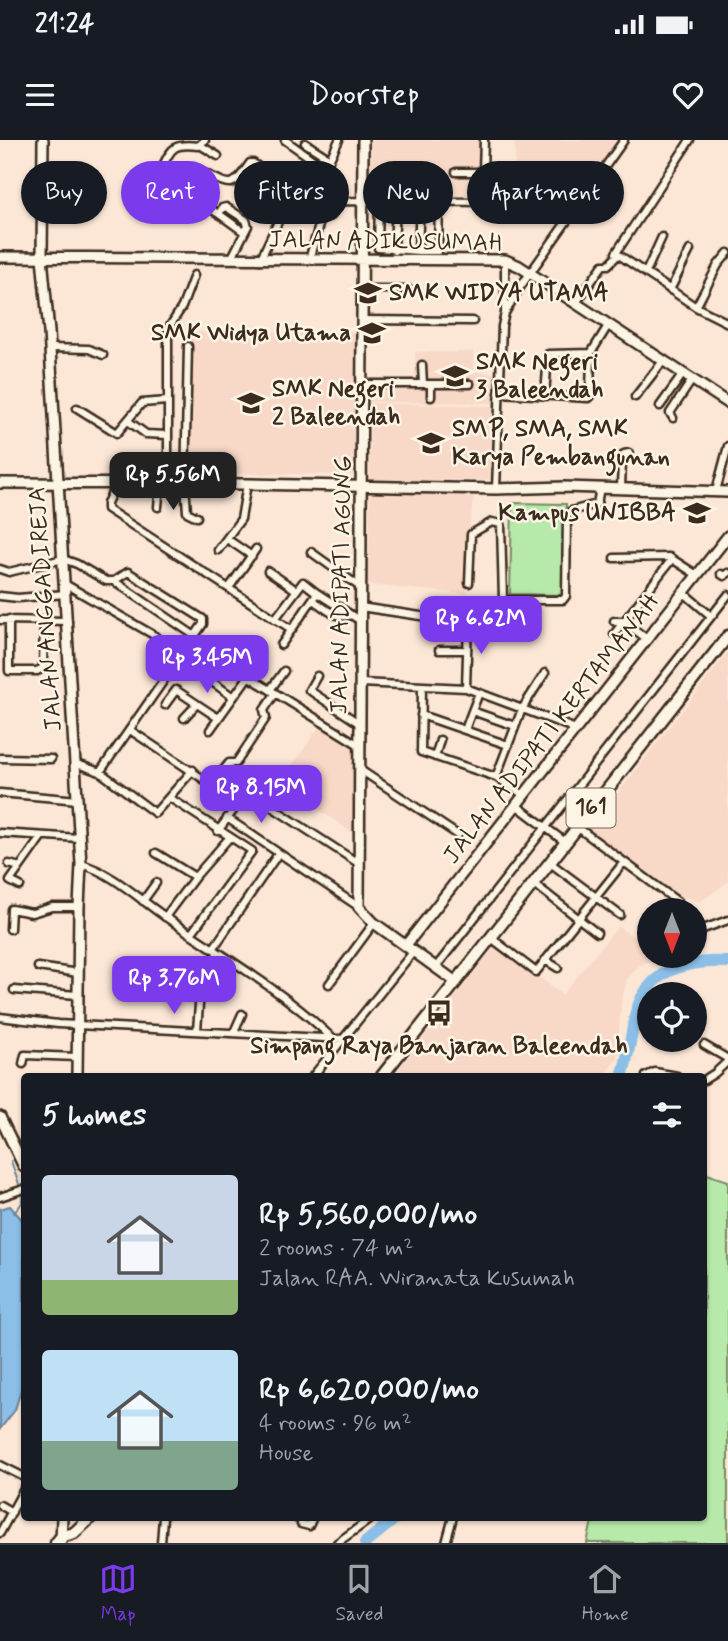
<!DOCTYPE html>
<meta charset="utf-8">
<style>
body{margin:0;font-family:Mynerve,sans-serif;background:#20242c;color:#f1f3f6;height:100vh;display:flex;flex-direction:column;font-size:26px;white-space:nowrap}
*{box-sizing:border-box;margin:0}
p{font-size:23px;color:#9ea1a6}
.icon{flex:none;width:38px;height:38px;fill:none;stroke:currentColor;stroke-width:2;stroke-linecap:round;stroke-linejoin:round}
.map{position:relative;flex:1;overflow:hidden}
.side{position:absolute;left:21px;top:933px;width:686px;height:448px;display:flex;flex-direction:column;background:#171b24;border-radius:7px;box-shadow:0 2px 5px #0004}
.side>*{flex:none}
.top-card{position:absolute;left:21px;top:21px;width:686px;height:63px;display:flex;gap:14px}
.needle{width:46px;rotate:180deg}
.controls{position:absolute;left:637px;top:758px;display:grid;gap:14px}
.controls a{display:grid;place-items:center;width:70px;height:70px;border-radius:50%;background:#171b24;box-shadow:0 2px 5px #0004;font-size:35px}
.price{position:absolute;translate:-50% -60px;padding:0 16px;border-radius:14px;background:#7c3aed;color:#fff;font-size:23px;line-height:46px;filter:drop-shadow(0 2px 4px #0008)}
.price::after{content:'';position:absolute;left:50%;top:42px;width:21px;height:16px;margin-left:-10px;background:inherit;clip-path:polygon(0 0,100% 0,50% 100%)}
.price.selected{background:#222;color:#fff}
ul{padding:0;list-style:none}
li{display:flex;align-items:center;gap:21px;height:175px;padding:0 21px}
li span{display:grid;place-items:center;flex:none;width:196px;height:140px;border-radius:7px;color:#555}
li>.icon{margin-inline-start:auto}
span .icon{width:84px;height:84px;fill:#fffc;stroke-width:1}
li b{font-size:30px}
h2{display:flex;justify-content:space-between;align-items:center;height:84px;padding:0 21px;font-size:30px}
.chip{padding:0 24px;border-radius:32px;background:#171b24;box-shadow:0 2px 5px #0004;font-size:24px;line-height:63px}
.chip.selected{background:#7c3aed;color:#fff}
.status{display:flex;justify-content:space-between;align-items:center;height:49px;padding:0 35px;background:#171b24;direction:ltr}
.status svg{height:19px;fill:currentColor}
header{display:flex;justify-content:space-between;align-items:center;height:91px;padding:0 21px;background:#171b24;font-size:32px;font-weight:600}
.menu{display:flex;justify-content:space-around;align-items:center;height:98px;border-top:2px solid #363941;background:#171b24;font-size:19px;color:#9ea1a6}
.menu a{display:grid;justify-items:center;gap:4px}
.menu .selected{color:#7c3aed}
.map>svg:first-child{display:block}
.built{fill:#f8d9c8}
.green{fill:#b6e9aa;stroke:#788a64;stroke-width:2}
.water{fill:#8bbfe8;stroke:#6b8397;stroke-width:2}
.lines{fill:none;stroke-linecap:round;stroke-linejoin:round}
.stream{stroke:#6b8397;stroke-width:2}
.river{stroke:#8bbfe8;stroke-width:12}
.street-casing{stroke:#3b2a1e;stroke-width:11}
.secondary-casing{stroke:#3b2a1e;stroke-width:14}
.primary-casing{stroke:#3b2a1e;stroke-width:15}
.street{stroke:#fcf5e5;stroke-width:6}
.secondary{stroke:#fcf5e5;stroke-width:9}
.primary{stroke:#fcf5e5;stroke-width:10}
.labels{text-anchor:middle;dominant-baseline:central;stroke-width:5;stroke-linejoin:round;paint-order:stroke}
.shield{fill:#fcf5e5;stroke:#75675a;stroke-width:2}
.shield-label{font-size:23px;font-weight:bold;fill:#3b2a1e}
.street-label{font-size:24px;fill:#3b2a1e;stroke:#fcf5e5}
.poi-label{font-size:24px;font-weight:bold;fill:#3b2a1e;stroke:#fcf5e5;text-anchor:start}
</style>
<div class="status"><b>21:24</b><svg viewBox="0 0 49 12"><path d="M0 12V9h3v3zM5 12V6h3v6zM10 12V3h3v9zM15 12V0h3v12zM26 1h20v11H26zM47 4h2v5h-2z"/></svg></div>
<header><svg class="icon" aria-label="menu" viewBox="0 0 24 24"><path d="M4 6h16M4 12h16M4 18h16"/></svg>Doorstep<svg class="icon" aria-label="heart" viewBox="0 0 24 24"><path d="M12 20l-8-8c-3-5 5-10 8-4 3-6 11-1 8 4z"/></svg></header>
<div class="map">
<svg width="728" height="1403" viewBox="0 0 728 1403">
<rect width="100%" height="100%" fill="#fce7d6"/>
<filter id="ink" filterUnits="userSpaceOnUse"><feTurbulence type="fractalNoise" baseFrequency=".0143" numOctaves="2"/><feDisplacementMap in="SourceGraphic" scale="14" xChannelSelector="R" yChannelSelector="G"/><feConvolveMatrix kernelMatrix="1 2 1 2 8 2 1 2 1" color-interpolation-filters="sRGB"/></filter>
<g filter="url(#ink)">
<path class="built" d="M371 0H482L479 61 369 60Z
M515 0H617L560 79 514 47Z
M182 192H357L358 335 184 333Z
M415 212H473L474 232 494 233 493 263 370 262V240L415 241Z
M370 263 492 266V340H370Z
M370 352 474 353 468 398 467 454 368 445Z
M728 512V742L700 762 687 757 679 763 586 694Z
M321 584 354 603V694L280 643Z
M618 786 649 808V816H659L636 828 627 840 621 863 617 919 603 936H393L497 803 562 855Z"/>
<path class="green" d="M512 363 566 364 565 455 510 454Z
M704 1033 728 1041V1403H587L593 1377H704Z"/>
<path class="water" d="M10 1066 24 1082V1239L15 1270 0 1289V1069Z"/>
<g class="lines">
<path class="stream" d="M11 1021 20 1047
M14 1073 22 1063V1052"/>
<path class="river" d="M622 936C629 916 631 893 636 872 649 828 688 820 728 822
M365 1403 397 1377"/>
<g class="street-casing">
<path id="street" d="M285 0 330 32 332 61 504 62
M690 0 616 113 696 167 728 183
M305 3 330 19 339 0
M200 5 218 16
M162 28C171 7 175 3 198 6L205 0
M456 32H483
M207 34C233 48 233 47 250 23H253L327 77 331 76 332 61
M153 36 219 74 222 68 226 67 246 80 248 86 231 119
M379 61 378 108 418 111 420 61
M482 62 484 0
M219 74 244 92
M394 111 396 61
M418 111H438L439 61
M260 120 285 67
M309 120 321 78
M505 120V171
M646 132 662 97
M361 149H408
M670 150 690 110
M576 163 603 125H608L618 115
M696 167 718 125 728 113
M362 180 473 181
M188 206 185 344 187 372 197 377
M50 208 89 209 103 215
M422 225 423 244
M362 244H470
M431 244V257
M499 253 588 258 590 256 591 213
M545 256 548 214 591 213 609 184
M635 257 663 221
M660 266 683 234
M77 268 117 293 142 263 167 261
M673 278 670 273 692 240
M128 281 146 294 167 295
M116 344 107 363V369L291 489
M168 344V189L182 167 194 135
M621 348 622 320 624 314 629 313
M496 349 502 186 505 173 521 146 624 0
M716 351 728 306
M158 367 160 344
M227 399 252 416
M218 410 241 379 247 344
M311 412 360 447
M614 418 669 417 697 435
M0 429 9 432 63 419 77 424 106 441H114L128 432 203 479V484L100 632
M268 431 296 450
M721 434 724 436 728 433
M114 441 195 496
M469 443 471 394 492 382 501 384 503 460
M65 444 157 497 161 503 152 522
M229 448 256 409
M684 453 711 476
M0 456 18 458 65 454
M313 460C325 468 337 481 352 475
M360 467 468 483 476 481 486 468 500 467 503 460H563L566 456 567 376 571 371 597 364 600 348
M9 479V531H37L43 528 44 479
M275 479 303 442 317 453
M0 480 68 481
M614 481H623L647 499
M614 494 672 419
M191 501 359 605
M281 505 317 453 359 480
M439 510H467
M196 530 233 557
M317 536 309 550 360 584
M360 543 466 548 576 589
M422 546 421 612 496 637 524 655
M466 548 468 483
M270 550 284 531
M479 553 472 571 515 586
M165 565 176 550 218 578
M421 575 508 605
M184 578 197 564
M130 590 239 663 218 691
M210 590 248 537
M465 590 472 571
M435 617 440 600
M0 618 51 619
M77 624 100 632 155 673 193 630
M359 629 458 695
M496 637 522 569 545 533
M213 643 229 623H236L266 578 264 570 275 554
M0 653 78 660
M170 658 252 711 191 794
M239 663 247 656 252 660 258 658 358 723
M516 665 565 702
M227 678 359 767
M577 687 678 762 681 770
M0 693 79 698
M156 713 195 737
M549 722 620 775
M9 724 20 727
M81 724C113 733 140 760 167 778 222 816 284 851 332 898
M533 743 597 793
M20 746 10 741 42 696
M143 761 156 743
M165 777 195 737 229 698
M10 789 11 769 32 773 52 767H79
M695 792 728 780
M490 797 536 832 624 722
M213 809 278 714
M545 820 558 828
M168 821 201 840
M38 827 78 833
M436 827 728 455
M329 844 374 783
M14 850 77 855
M0 877 58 884 343 899
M197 890 201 840 218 812
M234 892 242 874
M704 905 728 919
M23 924 25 915 77 917
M313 936 414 811
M646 936 655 932 677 936
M704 940 715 933 728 921
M0 1057 24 1049
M0 1325 24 1337
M0 1365 12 1372
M294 1377 301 1380V1384L309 1386 313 1377
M0 1393 24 1349
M161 1403 163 1377
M337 1403 373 1377
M446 1403 453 1377"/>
</g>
<g class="secondary-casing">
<path id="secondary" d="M43 0 42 117 49 192 81 724 79 767 77 936
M363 0 359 767 374 783 456 842
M0 117 505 120 519 126 728 263
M0 343 247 344 496 349 564 347 728 352
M406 805 728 396
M0 977 24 1027
M61 1401 62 1377"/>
</g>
<g class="primary-casing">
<path id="primary" d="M382 936 728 496
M56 1403 61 1397 74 1393 91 1377"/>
</g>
<use href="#street" class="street"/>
<use href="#secondary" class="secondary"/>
<use href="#primary" class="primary"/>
</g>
</g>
<defs>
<g id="school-bare" transform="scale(2.1)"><path d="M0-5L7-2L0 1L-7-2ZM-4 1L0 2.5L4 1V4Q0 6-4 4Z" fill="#3b2a1e" stroke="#fcf5e5" stroke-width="2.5" paint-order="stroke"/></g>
<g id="university-bare" transform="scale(2.1)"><path d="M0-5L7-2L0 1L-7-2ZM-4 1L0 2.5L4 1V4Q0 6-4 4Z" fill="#3b2a1e" stroke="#fcf5e5" stroke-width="2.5" paint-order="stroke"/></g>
<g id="bus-bare" transform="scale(2.1)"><path d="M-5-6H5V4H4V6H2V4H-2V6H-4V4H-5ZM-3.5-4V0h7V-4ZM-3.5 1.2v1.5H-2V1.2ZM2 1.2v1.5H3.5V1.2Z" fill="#3b2a1e" stroke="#fcf5e5" stroke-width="2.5" paint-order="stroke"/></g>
</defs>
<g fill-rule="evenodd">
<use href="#school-bare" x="368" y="153"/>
<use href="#school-bare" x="372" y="193"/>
<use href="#school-bare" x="455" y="236"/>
<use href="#school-bare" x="251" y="263"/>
<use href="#school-bare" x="431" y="303"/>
<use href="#university-bare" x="697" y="373"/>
<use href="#bus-bare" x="439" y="873"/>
</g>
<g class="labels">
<rect class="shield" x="566.5" y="648.5" width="49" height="39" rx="5"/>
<g class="shield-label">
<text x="591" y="668">161</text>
</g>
<g class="street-label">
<text transform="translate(385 102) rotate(1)">JALAN ADIKUSUMAH</text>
<text transform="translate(342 445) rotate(-89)">JALAN ADIPATI AGUNG</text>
<text transform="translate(46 469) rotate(-94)">JALAN ANGGADIREJA</text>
<text transform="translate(552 589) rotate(-52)">JALAN ADIPATI KERTAMANAH</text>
</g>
<g class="poi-label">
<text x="389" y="153">SMK WIDYA UTAMA</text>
<text x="351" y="193" text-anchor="end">SMK Widya Utama</text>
<text x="476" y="222">SMK Negeri<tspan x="476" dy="28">3 Baleendah</tspan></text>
<text x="272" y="249">SMK Negeri<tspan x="272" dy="28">2 Baleendah</tspan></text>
<text x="452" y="289">SMP, SMA, SMK<tspan x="452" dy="28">Karya Pembangunan</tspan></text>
<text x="676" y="373" text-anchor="end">Kampus UNIBBA</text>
<text x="439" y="906" text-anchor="middle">Simpang Raya Banjaran Baleendah</text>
</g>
</g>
</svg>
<div class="controls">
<a><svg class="needle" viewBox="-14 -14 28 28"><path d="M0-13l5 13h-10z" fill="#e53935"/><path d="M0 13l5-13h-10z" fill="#9ea1a6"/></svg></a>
<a><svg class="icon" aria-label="locate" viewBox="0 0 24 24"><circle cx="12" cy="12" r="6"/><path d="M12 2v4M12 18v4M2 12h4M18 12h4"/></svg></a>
</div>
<b class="price selected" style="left:173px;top:372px">Rp 5.56M</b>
<b class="price" style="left:481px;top:516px">Rp 6.62M</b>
<b class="price" style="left:207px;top:555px">Rp 3.45M</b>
<b class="price" style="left:261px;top:685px">Rp 8.15M</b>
<b class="price" style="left:174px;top:876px">Rp 3.76M</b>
<div class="top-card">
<a class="chip">Buy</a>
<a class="chip selected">Rent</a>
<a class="chip">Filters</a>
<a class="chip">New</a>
<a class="chip">Apartment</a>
</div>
<section class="side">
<h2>5 homes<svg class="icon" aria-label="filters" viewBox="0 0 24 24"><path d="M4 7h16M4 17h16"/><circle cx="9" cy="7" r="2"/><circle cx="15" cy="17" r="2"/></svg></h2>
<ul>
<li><span style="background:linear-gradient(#c9d6e8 75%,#8fb573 0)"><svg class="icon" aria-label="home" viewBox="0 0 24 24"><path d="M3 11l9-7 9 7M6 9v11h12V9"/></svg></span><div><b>Rp 5,560,000/mo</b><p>2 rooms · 74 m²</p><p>Jalan RAA. Wiranata Kusumah</p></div></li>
<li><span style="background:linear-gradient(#bfe0f5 65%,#7fa58c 0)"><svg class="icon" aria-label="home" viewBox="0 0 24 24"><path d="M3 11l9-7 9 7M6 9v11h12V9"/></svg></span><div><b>Rp 6,620,000/mo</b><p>4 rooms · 96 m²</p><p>House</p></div></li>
</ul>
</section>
</div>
<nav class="menu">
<a class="selected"><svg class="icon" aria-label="map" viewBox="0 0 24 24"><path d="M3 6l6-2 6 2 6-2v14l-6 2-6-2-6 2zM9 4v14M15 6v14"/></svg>Map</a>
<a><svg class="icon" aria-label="saved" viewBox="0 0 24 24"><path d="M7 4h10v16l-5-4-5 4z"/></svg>Saved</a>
<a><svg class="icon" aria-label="home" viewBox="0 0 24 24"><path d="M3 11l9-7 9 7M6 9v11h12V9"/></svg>Home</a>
</nav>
